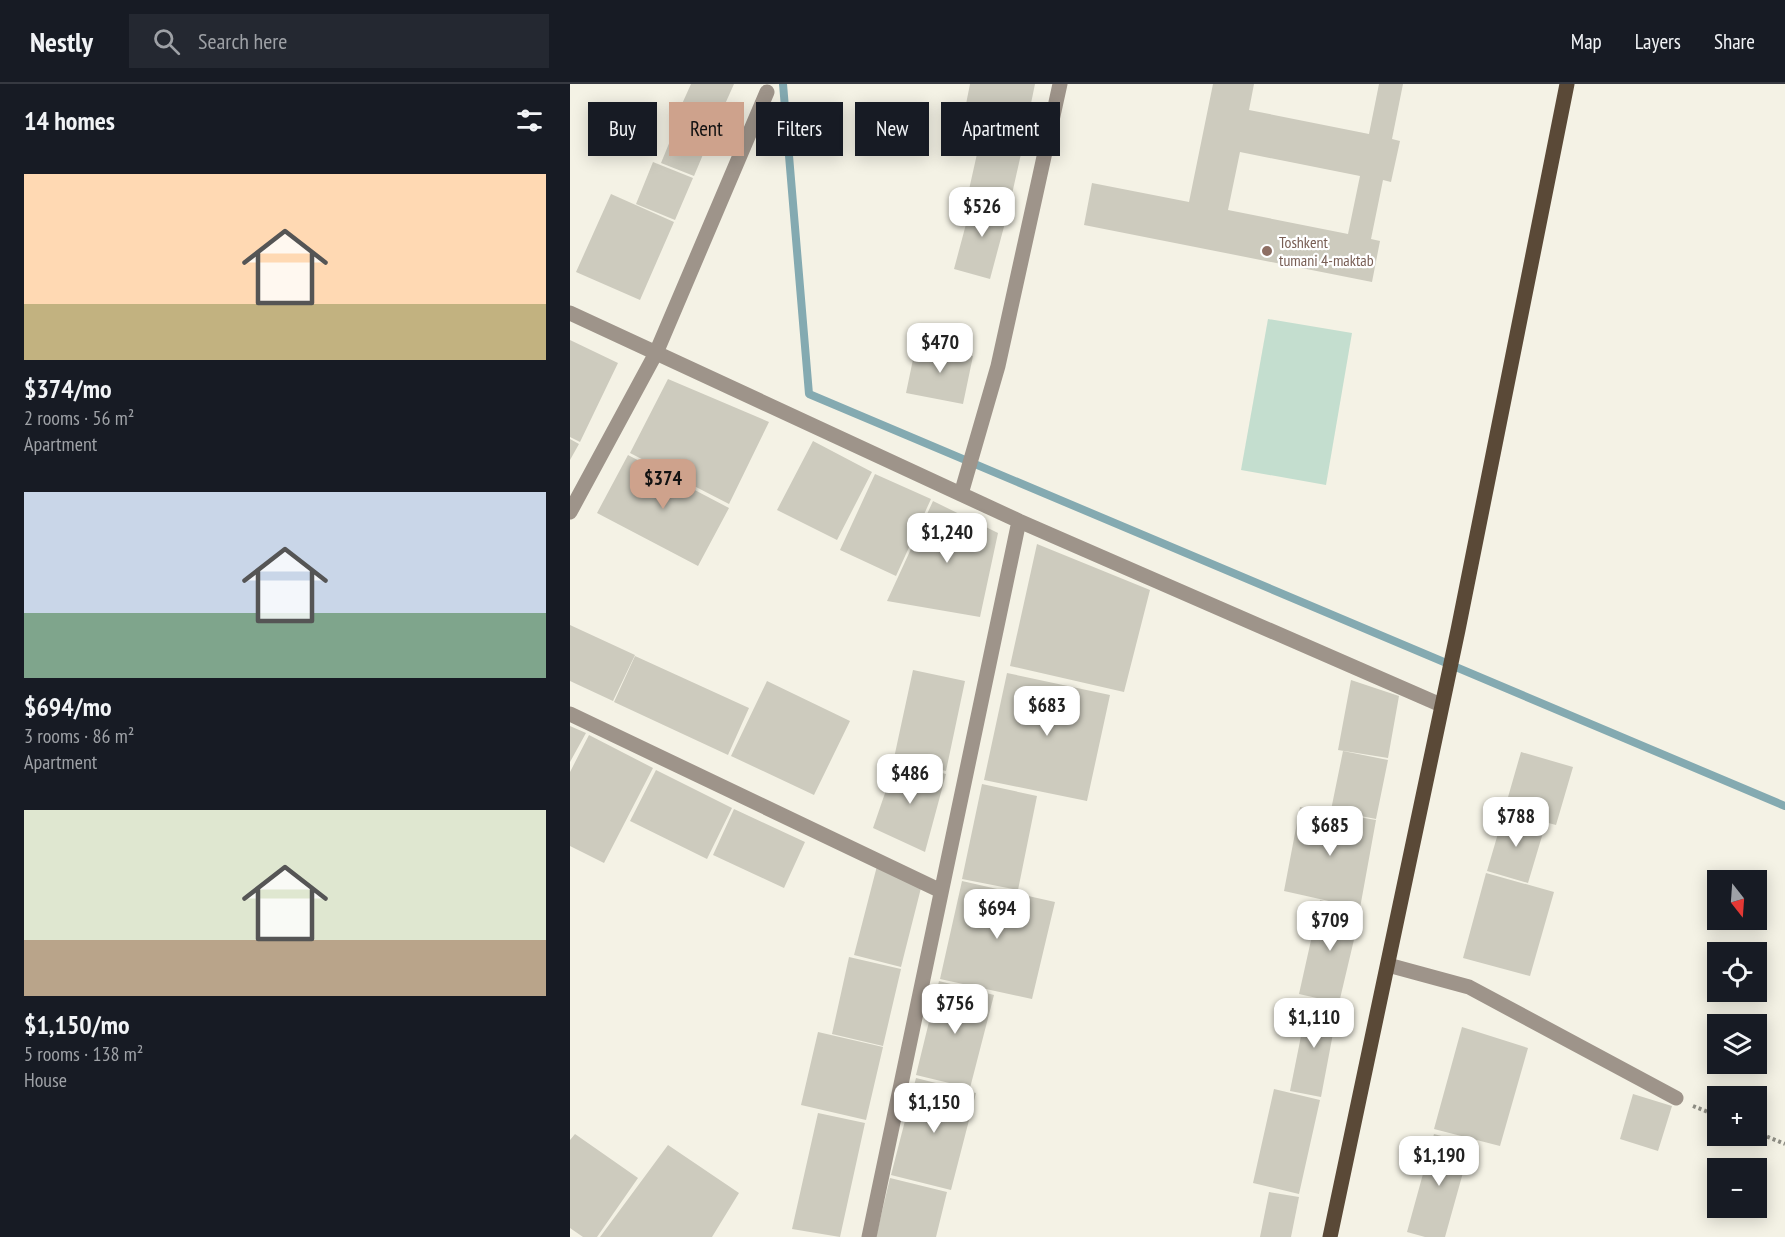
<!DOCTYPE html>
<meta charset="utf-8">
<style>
body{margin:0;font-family:"PT Sans Narrow",sans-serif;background:#242831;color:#f1f3f6;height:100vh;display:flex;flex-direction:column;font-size:22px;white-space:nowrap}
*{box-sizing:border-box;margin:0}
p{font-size:20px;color:#9ea1a6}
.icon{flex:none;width:33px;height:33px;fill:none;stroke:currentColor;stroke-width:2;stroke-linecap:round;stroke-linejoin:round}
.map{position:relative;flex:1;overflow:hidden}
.drawer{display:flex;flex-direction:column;background:#171b24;width:570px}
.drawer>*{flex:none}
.guide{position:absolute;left:18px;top:18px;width:570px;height:54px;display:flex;gap:12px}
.needle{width:39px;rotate:163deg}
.controls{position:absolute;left:1137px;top:786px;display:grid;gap:12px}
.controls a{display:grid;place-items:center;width:60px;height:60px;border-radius:0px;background:#171b24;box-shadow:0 3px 15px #0003;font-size:30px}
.price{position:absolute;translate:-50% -51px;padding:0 14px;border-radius:12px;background:#fff;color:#222;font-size:20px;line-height:39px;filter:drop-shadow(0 2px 3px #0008)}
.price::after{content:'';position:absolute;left:50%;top:36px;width:18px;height:14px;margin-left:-9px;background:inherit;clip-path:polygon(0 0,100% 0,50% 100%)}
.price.active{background:#cea28c;color:#111}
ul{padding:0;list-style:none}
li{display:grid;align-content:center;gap:12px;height:318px;padding:0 24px}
li span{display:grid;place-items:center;height:186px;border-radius:0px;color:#555}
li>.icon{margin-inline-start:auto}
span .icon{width:108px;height:108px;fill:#fffc;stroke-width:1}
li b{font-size:26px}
h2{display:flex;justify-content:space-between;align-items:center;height:72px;padding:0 24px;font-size:26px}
.tag{padding:0 21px;border-radius:0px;background:#171b24;box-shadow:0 3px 15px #0003;font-size:21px;line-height:54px}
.tag.active{background:#cea28c;color:#111}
header{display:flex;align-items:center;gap:36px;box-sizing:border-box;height:84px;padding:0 30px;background:#171b24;border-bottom:2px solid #363941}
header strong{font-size:28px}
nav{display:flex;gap:33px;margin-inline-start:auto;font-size:21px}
.search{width:420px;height:54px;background:#242831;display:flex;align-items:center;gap:15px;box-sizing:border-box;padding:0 21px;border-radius:0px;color:#9ea1a6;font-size:22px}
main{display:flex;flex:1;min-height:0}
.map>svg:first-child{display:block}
.green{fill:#c4decf}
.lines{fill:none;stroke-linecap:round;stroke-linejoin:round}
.stream{stroke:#84aab1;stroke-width:8}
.building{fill:#cdcbbe;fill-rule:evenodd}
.path{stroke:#8e8d84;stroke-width:4;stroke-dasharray:3 3;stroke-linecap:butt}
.minor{stroke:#9e948a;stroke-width:15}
.major{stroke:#5a4937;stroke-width:15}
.education-dot{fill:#8d6e63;stroke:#fff;stroke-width:2}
.labels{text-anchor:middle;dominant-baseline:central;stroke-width:4.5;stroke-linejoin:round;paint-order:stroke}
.education-label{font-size:16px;fill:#785e54;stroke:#fff;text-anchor:start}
</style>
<header>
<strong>Nestly</strong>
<div class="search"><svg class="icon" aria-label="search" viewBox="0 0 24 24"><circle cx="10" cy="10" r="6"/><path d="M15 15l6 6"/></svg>Search here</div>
<nav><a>Map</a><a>Layers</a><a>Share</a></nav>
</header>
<main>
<section class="drawer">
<h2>14 homes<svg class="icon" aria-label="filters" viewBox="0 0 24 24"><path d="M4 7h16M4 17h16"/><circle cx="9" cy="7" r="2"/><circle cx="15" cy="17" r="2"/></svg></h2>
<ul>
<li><span style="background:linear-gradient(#ffd9b3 70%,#c2b280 0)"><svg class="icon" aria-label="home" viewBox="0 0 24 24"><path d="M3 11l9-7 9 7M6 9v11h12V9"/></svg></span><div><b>$374/mo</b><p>2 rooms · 56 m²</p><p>Apartment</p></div></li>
<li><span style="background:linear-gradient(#c9d6e8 65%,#7fa58c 0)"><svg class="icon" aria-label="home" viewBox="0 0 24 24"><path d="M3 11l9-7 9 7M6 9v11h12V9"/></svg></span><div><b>$694/mo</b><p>3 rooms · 86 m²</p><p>Apartment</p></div></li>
<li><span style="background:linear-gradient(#dfe7d0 70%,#b9a48a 0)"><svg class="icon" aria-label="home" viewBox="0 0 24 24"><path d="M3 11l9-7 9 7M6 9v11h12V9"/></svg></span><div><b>$1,150/mo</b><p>5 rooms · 138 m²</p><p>House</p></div></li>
</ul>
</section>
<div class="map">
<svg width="1215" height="1153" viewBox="0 0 1215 1153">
<rect width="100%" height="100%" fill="#f4f2e5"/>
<path class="green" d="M698 235 782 249 756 401 671 386Z"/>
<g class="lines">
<path class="stream" d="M213 0 239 310 1215 722"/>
</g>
<path class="building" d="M121 0H164L143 47 107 31Z
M400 0H465L453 58 391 45Z
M643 0H684L679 26 799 50 809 0H833L822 55 830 57 821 98 813 96 801 155 810 157 802 198 514 141 522 99 619 118ZM670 68 790 92 778 150 658 126Z
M109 35 142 49 124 92 91 79Z
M411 52 453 61 440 119 398 110Z
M83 78 123 94 105 136 66 120Z
M41 110 104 138 70 216 6 188Z
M403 114 439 124 420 195 384 185Z
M0 256 48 279 10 358 0 353Z
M346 261 403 272 393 320 336 309Z
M98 295 199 338 159 420 60 369Z
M0 355 9 360 0 376Z
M243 357 302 388 267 456 207 426Z
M58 371 159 424 128 482 27 429Z
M305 390 361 415 326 492 270 466Z
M363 417 428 449 410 533 317 517Z
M467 460 580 506 554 608 440 582Z
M0 541 65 571 43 617 0 597Z
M65 572 179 624 158 671 44 618Z
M343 586 395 597 376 687 324 674Z
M437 589 540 611 517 717 414 696Z
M781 596 829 612 818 674 768 666Z
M197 597 280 637 244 711 161 672Z
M0 642 16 649 0 678Z
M19 651 83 684 34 779 0 762V688Z
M773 667 818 676 806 735 761 726Z
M951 668 1003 683 986 741 934 727Z
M326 677 376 690 355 768 303 744Z
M86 686 162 724 137 775 60 737Z
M412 700 467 712 448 806 392 795Z
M730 723 806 736 790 824 714 807Z
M164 725 235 758 214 804 143 771Z
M934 729 975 742 958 799 917 787Z
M307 782 351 804 331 883 284 871Z
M916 789 984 808 960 892 893 874Z
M392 797 485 818 462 915 370 895Z
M750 816 791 826 769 919 729 910Z
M279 873 331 885 313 962 262 950Z
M369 897 424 911 400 1004 346 991Z
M738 917 768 923 751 1013 720 1007Z
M892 943 958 964 930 1062 864 1045Z
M248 948 313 963 296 1036 231 1021Z
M346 994 406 1009 381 1106 321 1091Z
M704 1005 750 1016 729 1110 683 1099Z
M1063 1010 1102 1022 1088 1067 1050 1055Z
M248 1029 295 1039 270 1153 222 1145Z
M5 1050 68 1094 27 1153H13L0 1144V1056Z
M864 1050 901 1060 875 1153H855L837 1148Z
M98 1061 169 1109 142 1153H30Z
M320 1094 377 1108 366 1153H306Z
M699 1108 729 1113 721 1153H690Z"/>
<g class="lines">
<path class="path" d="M1123 1022 1148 1032
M1186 1048 1215 1060"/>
<path class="minor" d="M0 229 449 437 871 621
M391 410 428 282 490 0
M0 428 86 269 197 8
M0 630 371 807
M818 881 899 903 1106 1014
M299 1153 449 437"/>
<path class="major" d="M760 1153 888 546 997 0"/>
</g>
<circle class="education-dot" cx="697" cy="167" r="6"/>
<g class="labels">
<g class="education-label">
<text x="709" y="158">Toshkent<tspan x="709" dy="18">tumani 4-maktab</tspan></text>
</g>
</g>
</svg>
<div class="controls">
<a><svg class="needle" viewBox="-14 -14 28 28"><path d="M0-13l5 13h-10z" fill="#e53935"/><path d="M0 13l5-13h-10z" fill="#9ea1a6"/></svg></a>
<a><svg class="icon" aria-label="locate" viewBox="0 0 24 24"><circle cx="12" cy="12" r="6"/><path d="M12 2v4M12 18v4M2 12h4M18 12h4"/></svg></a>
<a><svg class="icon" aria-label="layers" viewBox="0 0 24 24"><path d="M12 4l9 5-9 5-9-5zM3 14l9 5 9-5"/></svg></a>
<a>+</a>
<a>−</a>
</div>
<b class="price" style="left:412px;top:154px">$526</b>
<b class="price" style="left:370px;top:290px">$470</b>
<b class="price active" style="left:93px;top:426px">$374</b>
<b class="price" style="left:377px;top:480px">$1,240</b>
<b class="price" style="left:477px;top:653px">$683</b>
<b class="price" style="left:340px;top:721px">$486</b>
<b class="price" style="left:946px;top:764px">$788</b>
<b class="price" style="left:760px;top:773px">$685</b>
<b class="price" style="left:427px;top:856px">$694</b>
<b class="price" style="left:760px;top:868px">$709</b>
<b class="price" style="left:385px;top:951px">$756</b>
<b class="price" style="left:744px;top:965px">$1,110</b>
<b class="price" style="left:364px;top:1050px">$1,150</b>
<b class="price" style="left:869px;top:1103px">$1,190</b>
<div class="guide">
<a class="tag">Buy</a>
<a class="tag active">Rent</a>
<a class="tag">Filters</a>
<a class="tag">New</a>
<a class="tag">Apartment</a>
</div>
</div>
</main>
